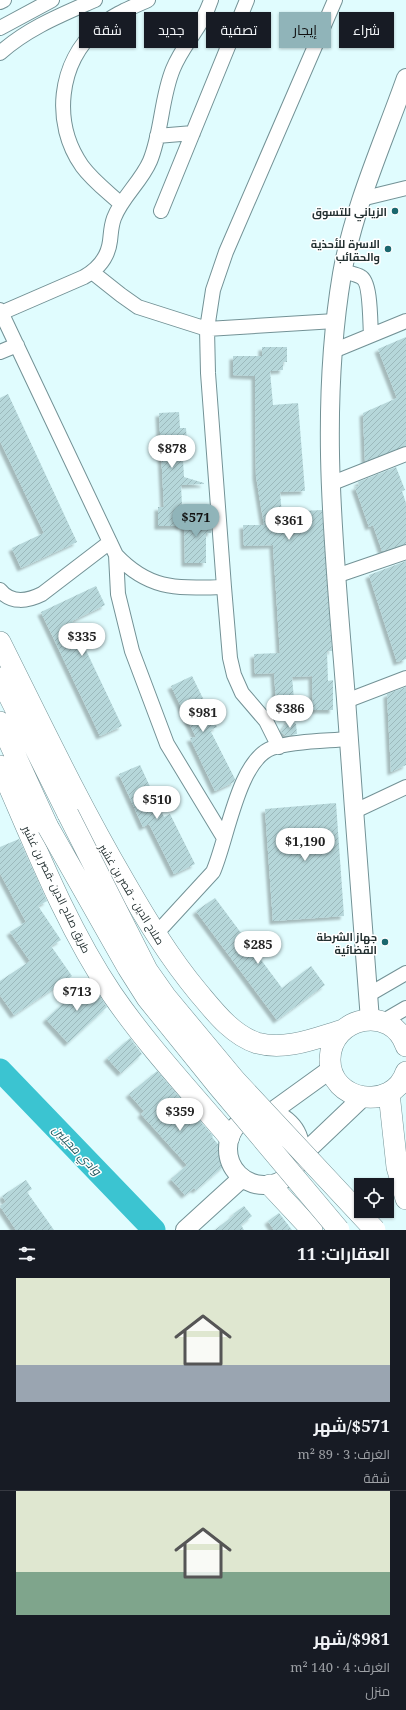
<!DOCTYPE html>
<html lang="ar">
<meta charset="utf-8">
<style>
body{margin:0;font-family:"Noto Serif",Cairo,serif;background:#242831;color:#f1f3f6;direction:rtl;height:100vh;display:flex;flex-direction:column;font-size:15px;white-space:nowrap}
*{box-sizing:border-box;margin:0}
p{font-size:13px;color:#9ea1a6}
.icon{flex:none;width:22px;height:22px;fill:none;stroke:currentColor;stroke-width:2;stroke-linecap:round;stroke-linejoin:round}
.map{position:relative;height:1230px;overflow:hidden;direction:ltr}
.drawer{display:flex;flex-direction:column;background:#171b24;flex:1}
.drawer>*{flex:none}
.top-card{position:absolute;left:12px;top:12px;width:382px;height:36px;direction:rtl;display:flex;gap:8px}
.buttons{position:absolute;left:354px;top:1178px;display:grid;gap:8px}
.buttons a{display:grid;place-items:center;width:40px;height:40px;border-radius:0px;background:#171b24;box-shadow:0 1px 3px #0004;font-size:20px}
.price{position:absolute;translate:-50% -34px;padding:0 9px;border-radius:14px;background:#fff;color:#222;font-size:13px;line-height:26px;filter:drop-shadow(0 1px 2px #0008)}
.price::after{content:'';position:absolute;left:50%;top:24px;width:12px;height:9px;margin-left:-6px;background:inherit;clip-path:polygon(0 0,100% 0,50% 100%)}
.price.selected{background:#90b4b9;color:#111}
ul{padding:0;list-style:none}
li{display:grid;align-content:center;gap:8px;height:212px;padding:0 16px}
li+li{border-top:1px solid #363941}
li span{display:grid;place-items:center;height:124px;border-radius:0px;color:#555}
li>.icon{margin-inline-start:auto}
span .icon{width:72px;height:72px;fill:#fffc;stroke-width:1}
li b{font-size:17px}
h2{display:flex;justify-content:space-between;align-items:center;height:48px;padding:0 16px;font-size:17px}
.pill{padding:0 14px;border-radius:0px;background:#171b24;box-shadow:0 1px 3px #0004;font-size:14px;line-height:36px}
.pill.selected{background:#90b4b9;color:#111}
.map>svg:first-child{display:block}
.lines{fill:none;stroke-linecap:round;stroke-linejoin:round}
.river{stroke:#3bc4d1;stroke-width:23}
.building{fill:url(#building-hatch);filter:url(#shadow)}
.minor-casing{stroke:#739296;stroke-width:16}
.major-casing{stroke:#739296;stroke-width:20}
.highway-casing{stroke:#739296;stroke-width:22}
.minor{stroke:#fff;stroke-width:14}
.major{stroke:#fff;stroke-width:18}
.highway{stroke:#fff;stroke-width:21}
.highway-bridge-casing{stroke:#739296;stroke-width:22;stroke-linecap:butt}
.highway-bridge{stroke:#fff;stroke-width:21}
.poi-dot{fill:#1a676e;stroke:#fff;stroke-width:1.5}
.labels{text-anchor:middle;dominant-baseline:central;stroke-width:3;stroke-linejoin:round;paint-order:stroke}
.poi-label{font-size:11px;font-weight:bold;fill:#233031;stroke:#fff;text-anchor:end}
.street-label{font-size:11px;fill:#233031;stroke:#fff}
.water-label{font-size:12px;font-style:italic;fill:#1e565c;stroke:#fff}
</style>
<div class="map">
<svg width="406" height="1230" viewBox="0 0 406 1230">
<defs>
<pattern id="building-hatch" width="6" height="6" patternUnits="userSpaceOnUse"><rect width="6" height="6" fill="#b6d7da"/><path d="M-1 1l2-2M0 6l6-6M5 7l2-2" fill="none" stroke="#9cb9bc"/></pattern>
<filter id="shadow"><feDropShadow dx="-3.5" dy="3.5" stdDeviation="1" flood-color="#0004"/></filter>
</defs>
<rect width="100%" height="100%" fill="#e0fcfe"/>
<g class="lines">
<path class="river" d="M0 1070 154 1230"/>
</g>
<path class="building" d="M406 337V446L365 461 363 413 397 398 378 349Z
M262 347H287V362H283V370L270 371 273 405 298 403 305 491 280 492 283 526 302 523V511L322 510 332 651H327L328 681 333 680V710H313L312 676 292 677 294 699 276 700 274 673 255 674 254 654 280 653 273 545 244 546 243 525H264L256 476 255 376 233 375V356H262Z
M8 394 77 542 21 568 12 548 44 533 0 441V398Z
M179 412 180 428H186L187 443H182L184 477 204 483V484L181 485 183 526H158V507H164L159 413Z
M396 467 405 490 402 491 406 503V544L382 551 373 525 369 527 355 487 359 486 358 482Z
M210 514 211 533H206V563H185L184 517H203V515Z
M406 561V659L397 662 369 575Z
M96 586 105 605 72 621 122 726 100 736 41 612Z
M192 676 217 727 210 730 235 779 234 782 215 791 190 738 196 737 171 686Z
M406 687V765L391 772 387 694Z
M289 719 296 724 297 734 286 736 281 732Z
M140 765 164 817 170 814 195 864 174 874 149 824 143 827 119 774Z
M336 803 344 916 273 921 265 809Z
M19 839 47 901 38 906 61 940 51 946 72 976 14 1015 0 995V981L30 961 10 932 26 922 0 873V847Z
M215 898 282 988 311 966 325 985 277 1020 196 911Z
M89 980 107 1007 68 1043 46 1019Z
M130 1038 142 1054 121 1073 107 1058Z
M157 1071 213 1136 212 1137 222 1149 219 1151 226 1158 222 1161 225 1165 196 1190 194 1188 185 1195 171 1179 187 1165 141 1114 144 1111 129 1094Z
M26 1180 32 1189 27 1192 54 1230H16L0 1206 6 1202 2 1196Z
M244 1206 252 1216 241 1225 244 1230H215L234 1215 233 1214Z
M279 1213 292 1230H274L268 1221Z"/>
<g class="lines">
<g class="minor-casing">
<path id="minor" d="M0 2 4 0
M0 28 52 0
M0 53C28 28 61 15 95 0
M157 136 193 133
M361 199 406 188
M121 204C108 192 93 181 82 166 52 123 58 63 98 28 112 15 130 8 148 0
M161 211 247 0
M343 271C348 273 356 274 361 277 371 282 370 324 371 335
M92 272 121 295 138 307 207 329 335 321
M0 310 116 555C150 591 178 588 224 587L230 658 234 675 242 693 266 721 279 747
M1 313 84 277C98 269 108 258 110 241 111 233 111 226 114 218 122 197 141 182 150 161 162 132 161 98 173 69 183 44 203 26 211 0
M333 351 406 321
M0 352 17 345
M330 484 406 454
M116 555 118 594 132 651 167 744 224 838
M336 576 406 552
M224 587 208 373 207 329 213 290 226 252 335 0
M0 590C11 604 28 601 42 594L110 542
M346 701 406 678
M355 811 406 787
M155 935 213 872C227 841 238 760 272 748 293 741 326 741 348 739
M368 995 406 973
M382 1022 406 1008"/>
</g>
<g class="major-casing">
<path id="major" d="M370 1020C361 913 354 806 346 699 335 556 318 417 342 274 354 206 383 143 406 78
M228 1149a36 36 0 1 1 72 0a36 36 0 1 1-72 0Z
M270 1113 331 1069
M300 1157 363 1097
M185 1230 242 1178"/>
</g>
<g class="highway-casing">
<path id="highway" d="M0 642C40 722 78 802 123 879 146 919 169 957 198 992 214 1011 232 1035 257 1043 286 1051 316 1038 343 1030
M0 678 68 814
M0 722 48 827
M0 766C34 843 65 924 112 994 147 1045 190 1091 229 1137
M406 1046C392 1004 331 1016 330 1059 329 1102 393 1112 406 1072
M389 1093 397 1167 406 1199
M270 1185 312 1230"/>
</g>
<use href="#minor" class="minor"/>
<use href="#major" class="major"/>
<use href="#highway" class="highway"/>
<g class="highway-bridge-casing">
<path id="highway-bridge" d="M68 814 147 970 166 997 235 1080 375 1230
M48 827 128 968 147 998 218 1086 339 1230"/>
</g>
<use href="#highway-bridge" class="highway-bridge"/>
</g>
<g class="poi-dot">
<circle cx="395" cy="211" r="4"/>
<circle cx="388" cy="249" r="4"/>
<circle cx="385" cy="942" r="4"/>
</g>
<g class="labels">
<g class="poi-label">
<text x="387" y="211">الزياني للتسوق</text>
<text x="380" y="243">الاسرة للأحذية<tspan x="380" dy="13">والحقائب</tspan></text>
<text x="377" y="936">جهاز الشرطة<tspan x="377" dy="13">القضائية</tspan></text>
</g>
<g class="street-label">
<text transform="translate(57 889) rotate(64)">طريق صلاح الدين -قصر بن غشير</text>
<text transform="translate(132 894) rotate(59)">صلاح الدين - قصر بن غشير</text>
</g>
<g class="water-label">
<text transform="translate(77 1150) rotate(46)">وادي مجينين</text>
</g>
</g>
</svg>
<div class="buttons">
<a><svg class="icon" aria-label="locate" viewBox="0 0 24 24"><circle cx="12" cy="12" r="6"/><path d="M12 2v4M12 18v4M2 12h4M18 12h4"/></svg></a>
</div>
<b class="price" style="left:172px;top:469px">$878</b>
<b class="price selected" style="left:196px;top:538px">$571</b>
<b class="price" style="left:289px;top:541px">$361</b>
<b class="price" style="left:82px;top:657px">$335</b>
<b class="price" style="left:290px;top:729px">$386</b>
<b class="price" style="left:203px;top:733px">$981</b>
<b class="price" style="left:157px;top:820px">$510</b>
<b class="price" style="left:305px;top:862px">$1,190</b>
<b class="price" style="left:258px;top:965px">$285</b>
<b class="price" style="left:77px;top:1012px">$713</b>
<b class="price" style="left:180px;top:1132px">$359</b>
<div class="top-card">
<a class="pill">شراء</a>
<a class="pill selected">إيجار</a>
<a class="pill">تصفية</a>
<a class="pill">جديد</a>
<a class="pill">شقة</a>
</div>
</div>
<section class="drawer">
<h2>العقارات: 11<svg class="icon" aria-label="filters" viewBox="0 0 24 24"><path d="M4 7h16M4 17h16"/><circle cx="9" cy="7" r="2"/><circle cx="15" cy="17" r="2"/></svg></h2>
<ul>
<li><span style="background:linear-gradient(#dfe7d0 70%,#9aa5b1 0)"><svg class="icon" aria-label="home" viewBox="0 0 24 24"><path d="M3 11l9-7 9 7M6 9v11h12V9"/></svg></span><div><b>$571/شهر</b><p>الغرف: 3 · 89 m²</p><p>شقة</p></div></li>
<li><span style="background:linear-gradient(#dfe7d0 65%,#7fa58c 0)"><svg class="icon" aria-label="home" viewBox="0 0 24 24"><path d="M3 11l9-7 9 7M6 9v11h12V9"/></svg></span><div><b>$981/شهر</b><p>الغرف: 4 · 140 m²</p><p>منزل</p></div></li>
</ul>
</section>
